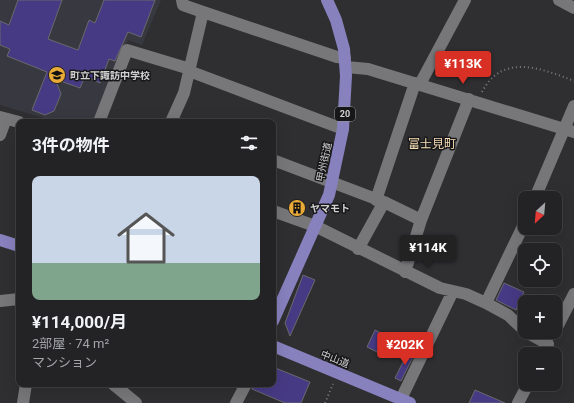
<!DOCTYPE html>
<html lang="ja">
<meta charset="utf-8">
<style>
body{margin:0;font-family:Roboto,"Noto Sans JP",sans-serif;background:#2f2f32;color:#f1f3f6;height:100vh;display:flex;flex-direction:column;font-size:15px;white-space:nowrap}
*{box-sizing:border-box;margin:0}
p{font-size:13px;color:#a3a4a7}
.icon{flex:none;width:22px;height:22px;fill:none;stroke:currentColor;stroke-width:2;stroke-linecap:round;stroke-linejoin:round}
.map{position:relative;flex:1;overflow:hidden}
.details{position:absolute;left:16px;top:119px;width:260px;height:268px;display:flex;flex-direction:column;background:#232326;border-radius:8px;box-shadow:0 4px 16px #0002,0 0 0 1px #404043}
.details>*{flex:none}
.needle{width:26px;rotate:206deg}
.controls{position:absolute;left:518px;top:191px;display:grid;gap:8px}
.controls a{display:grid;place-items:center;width:44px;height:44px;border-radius:8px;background:#232326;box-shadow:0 4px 16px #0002,0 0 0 1px #404043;font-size:20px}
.price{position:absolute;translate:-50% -34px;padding:0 9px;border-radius:4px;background:#d93025;color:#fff;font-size:13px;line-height:26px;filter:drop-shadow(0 1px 2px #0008)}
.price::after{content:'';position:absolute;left:50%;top:24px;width:12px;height:9px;margin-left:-6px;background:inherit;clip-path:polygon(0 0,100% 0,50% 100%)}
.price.selected{background:#222;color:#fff}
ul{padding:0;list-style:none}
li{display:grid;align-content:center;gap:8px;height:212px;padding:0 16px}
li+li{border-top:1px solid #404043}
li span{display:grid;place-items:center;height:124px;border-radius:8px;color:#555}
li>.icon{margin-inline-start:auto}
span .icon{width:72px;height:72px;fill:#fffc;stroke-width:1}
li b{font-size:17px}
h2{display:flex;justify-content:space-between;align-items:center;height:48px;padding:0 16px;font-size:17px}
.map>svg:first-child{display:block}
.built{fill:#383840}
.building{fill:#473a84;stroke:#69696c}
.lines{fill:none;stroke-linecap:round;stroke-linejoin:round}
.path{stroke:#7e7e80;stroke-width:2;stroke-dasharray:1 3;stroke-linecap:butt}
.minor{stroke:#77777a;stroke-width:12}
.highway{stroke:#8781be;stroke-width:12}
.labels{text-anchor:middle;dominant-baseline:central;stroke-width:3;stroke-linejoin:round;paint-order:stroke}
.shield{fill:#171719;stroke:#99999a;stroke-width:1}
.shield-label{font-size:9px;font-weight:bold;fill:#d1d1d2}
.poi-label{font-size:10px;font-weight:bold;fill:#d1d1d2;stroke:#171719;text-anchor:start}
.street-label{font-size:10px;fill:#d1d1d2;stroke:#171719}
.quarter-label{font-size:12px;fill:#f9deb6;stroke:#171719}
</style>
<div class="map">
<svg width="574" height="403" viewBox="0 0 574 403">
<rect width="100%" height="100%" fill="#2f2f32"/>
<path class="built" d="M0 0H161L142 45 128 40 95 122H57L0 105Z"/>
<path class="building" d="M18 0H62L48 39 78 50 89 20 95 23 104 0H155L141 37 128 32 115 61 109 59 100 83 85 76 80 88 55 79 61 94 54 111 45 115 32 110 47 72 7 56 10 49 0 45V21L9 25Z
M303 275 315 280 290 336 285 323Z
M504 283 524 292 516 310 496 300Z
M375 330 387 336 379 353 367 347Z
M409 350 415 353 401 381 395 378Z
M273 367 310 382 301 403H285L252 389 253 384H273Z
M475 390 505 403H469Z"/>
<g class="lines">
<path class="path" d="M482 92C502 53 541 68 574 81
M325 403 333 384"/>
<path class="minor" d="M182 0 183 5 203 12 337 57 345 58
M559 0 574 8
M346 67 368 69 574 132
M189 71 343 129
M420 84 465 0
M0 117 19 122
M99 122 127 50 190 69
M171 122 184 93 203 12
M0 135 6 119
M273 160 384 202 421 220
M535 198 574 106
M376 200 415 83
M273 211 315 226 440 288 466 294 486 303 508 315 525 331
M358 249 384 202
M405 272 421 220 469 99
M0 301 19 299
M486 303 525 222
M555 331 574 294
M526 332 548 344
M113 384 136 403
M401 399 453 291
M23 403 26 384
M236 403 246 384
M518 403 528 384"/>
<path class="highway" d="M0 240 19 246
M273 321 329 195 343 129 346 76 344 49 336 20 327 0
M273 346 410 403"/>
</g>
<defs>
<g id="school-disc" transform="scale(0.9)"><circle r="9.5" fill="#e9aa38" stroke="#171719"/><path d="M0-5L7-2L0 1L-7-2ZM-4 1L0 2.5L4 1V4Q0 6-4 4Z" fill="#111"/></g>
<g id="building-disc" transform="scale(0.9)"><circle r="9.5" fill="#e9aa38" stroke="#171719"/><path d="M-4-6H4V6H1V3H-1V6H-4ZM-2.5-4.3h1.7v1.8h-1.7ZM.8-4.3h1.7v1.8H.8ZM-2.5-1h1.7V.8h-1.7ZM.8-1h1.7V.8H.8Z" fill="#111"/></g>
</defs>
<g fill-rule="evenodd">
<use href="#school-disc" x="57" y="75"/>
<use href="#building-disc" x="297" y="208"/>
</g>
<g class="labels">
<rect class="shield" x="335" y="107" width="20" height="14" rx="3"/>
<g class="shield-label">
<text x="345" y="114">20</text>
</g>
<g class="poi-label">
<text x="70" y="75">町立下諏訪中学校</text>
<text x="310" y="208">ヤマモト</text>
</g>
<g class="street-label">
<text transform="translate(324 162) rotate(-78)">甲州街道</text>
<text transform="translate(335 359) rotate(22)">中山道</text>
</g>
<g class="quarter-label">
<text x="432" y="144">富士見町</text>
</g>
</g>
</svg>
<div class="controls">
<a><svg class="needle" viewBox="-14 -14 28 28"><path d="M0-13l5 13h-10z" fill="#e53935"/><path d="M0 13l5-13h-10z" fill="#a3a4a7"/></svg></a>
<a><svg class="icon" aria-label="locate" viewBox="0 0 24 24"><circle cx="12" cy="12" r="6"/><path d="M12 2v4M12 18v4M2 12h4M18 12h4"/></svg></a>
<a>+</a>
<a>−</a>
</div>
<b class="price" style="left:463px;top:85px">¥113K</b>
<b class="price selected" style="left:428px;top:269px">¥114K</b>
<b class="price" style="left:405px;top:366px">¥202K</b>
<section class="details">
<h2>3件の物件<svg class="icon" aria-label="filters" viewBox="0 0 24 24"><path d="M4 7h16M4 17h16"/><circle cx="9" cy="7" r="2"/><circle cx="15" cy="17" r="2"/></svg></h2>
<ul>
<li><span style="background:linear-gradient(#c9d6e8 70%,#7fa58c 0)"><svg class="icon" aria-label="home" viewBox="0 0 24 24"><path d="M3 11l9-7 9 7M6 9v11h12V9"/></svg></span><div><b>¥114,000/月</b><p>2部屋 · 74 m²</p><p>マンション</p></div></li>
</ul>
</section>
</div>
